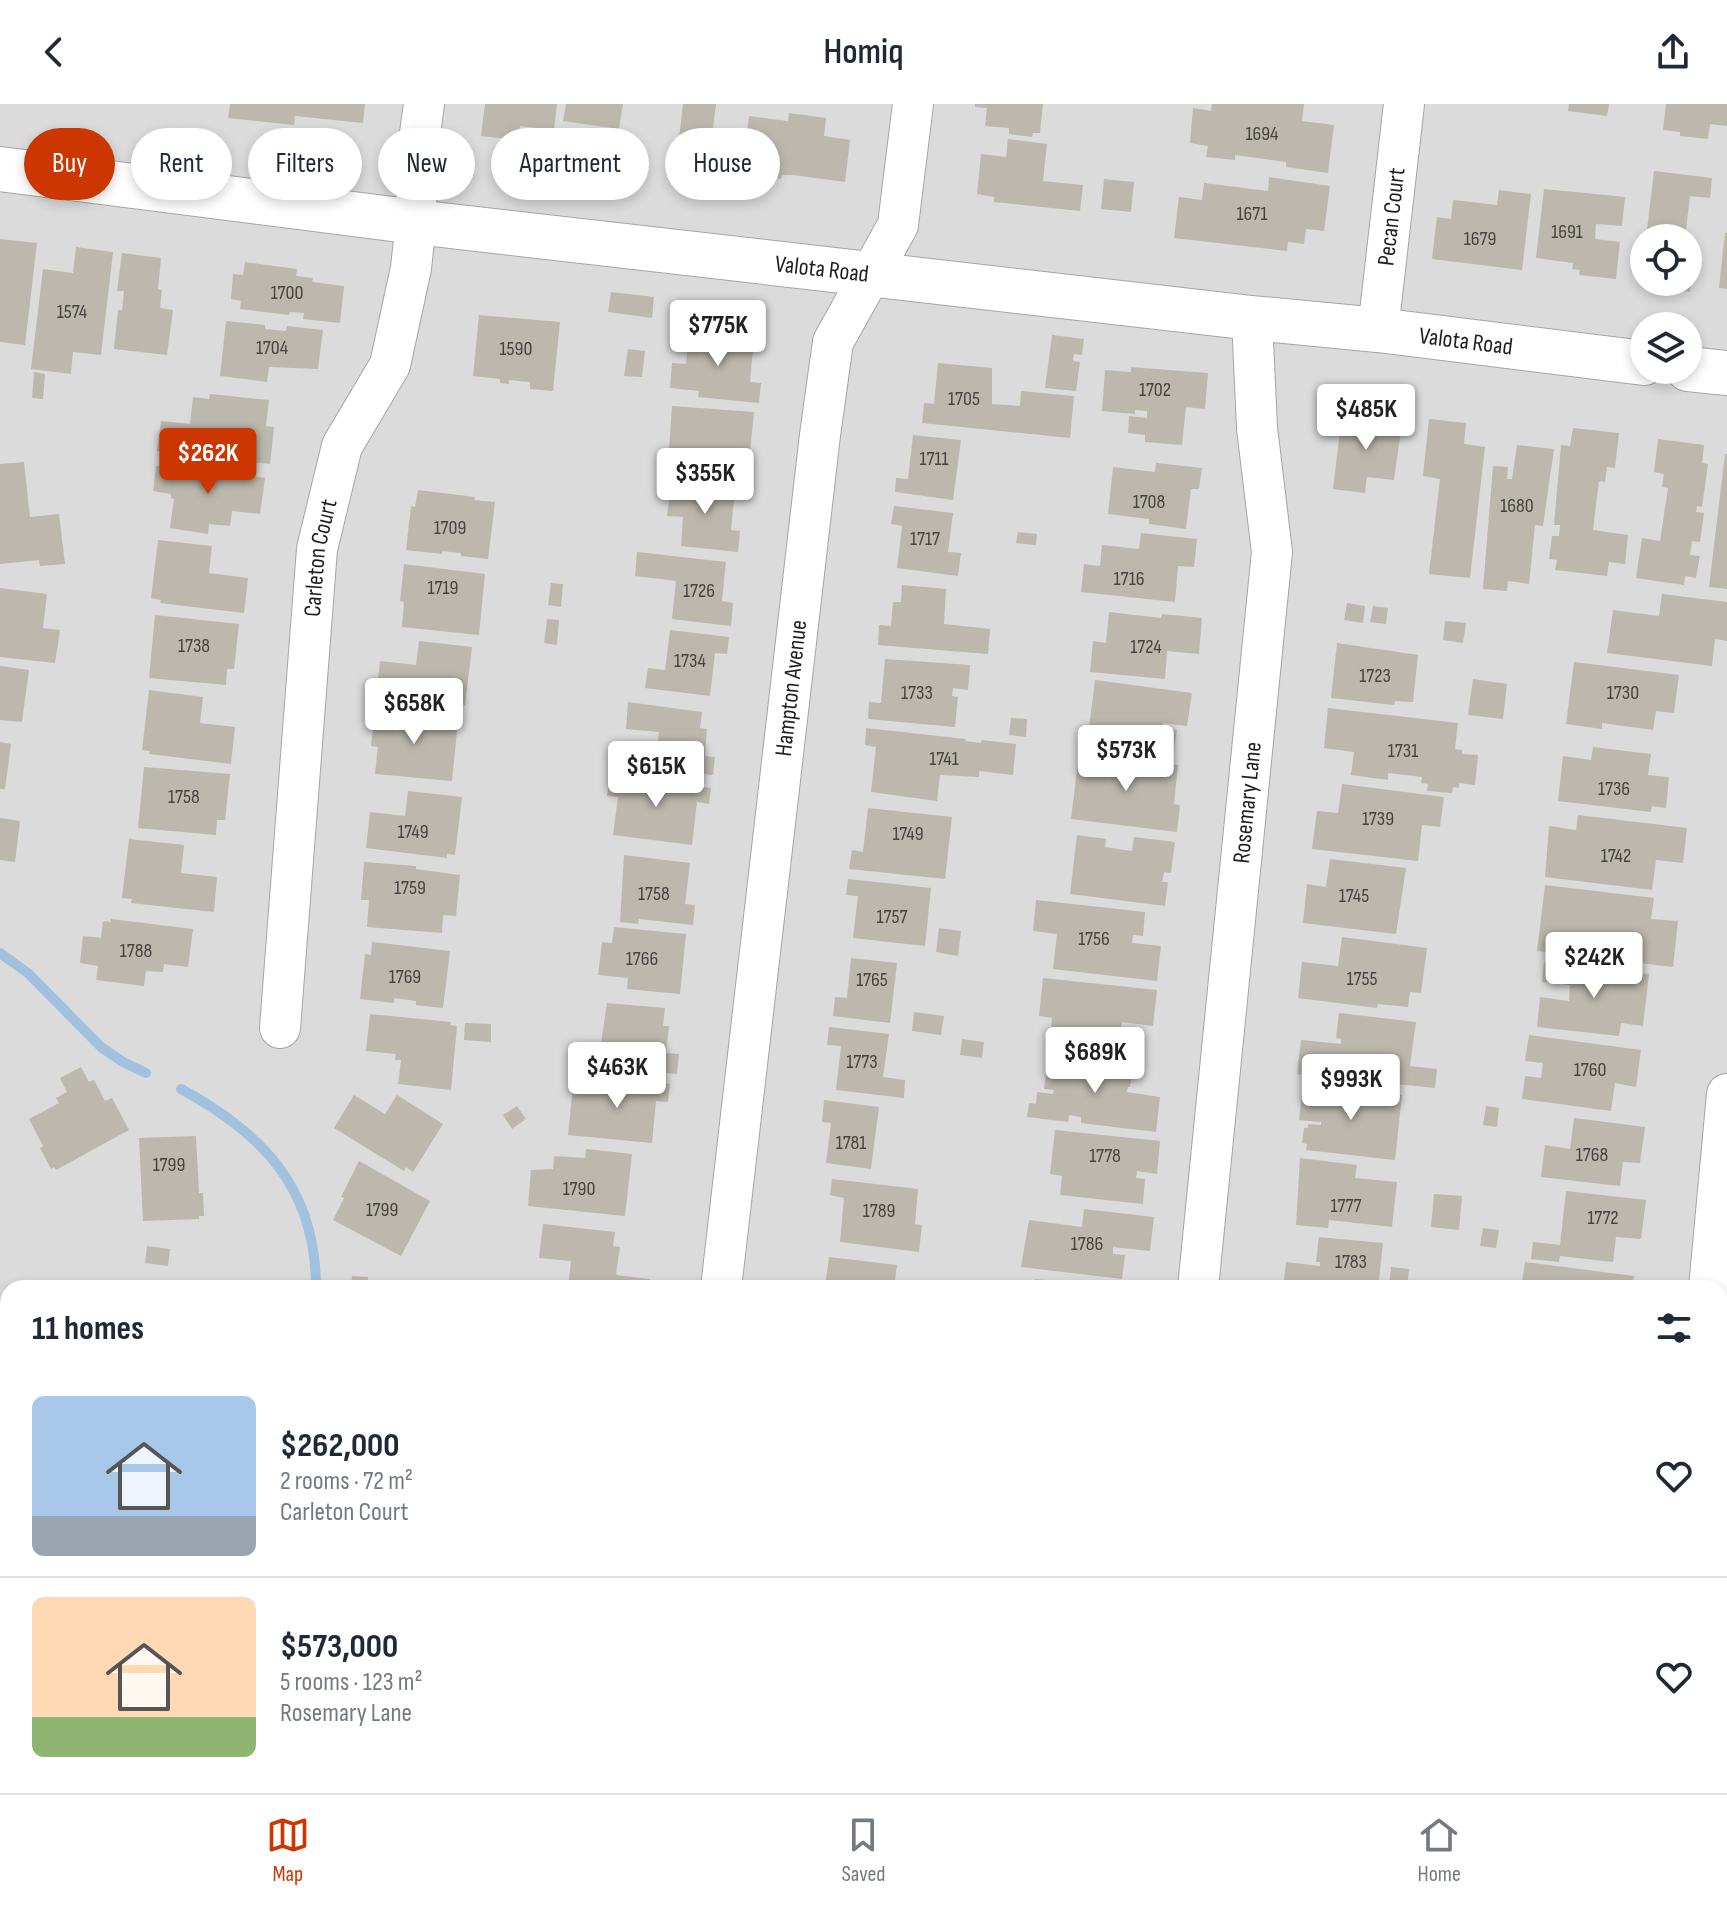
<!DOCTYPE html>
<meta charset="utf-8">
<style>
body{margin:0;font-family:"Sofia Sans Condensed",sans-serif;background:#f2f2f3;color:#1f2937;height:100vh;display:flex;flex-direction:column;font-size:30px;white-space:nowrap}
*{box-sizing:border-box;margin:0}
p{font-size:26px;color:#747a83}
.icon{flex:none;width:44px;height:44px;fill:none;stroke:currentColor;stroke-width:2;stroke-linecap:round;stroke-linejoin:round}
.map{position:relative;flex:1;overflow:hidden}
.side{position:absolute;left:0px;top:1176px;width:1728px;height:514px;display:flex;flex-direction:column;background:#fff;border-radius:24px 24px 0 0;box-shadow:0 4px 12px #0003}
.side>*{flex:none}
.hud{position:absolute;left:24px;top:24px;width:800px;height:72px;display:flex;gap:16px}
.buttons{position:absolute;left:1630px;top:120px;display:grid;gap:16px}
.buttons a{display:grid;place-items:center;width:72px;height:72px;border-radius:50%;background:#fff;box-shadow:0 4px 12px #0003;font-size:40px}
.price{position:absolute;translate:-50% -68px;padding:0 18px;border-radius:8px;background:#fff;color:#222;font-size:26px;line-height:52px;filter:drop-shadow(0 2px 4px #0008)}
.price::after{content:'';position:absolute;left:50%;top:48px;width:24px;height:18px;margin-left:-12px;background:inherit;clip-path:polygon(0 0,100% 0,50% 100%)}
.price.selected{background:#cc3600;color:#fff}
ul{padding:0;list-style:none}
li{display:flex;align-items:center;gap:24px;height:200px;padding:0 32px}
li+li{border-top:2px solid #e0e1e3}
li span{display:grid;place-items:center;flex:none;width:224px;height:160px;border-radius:12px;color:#555}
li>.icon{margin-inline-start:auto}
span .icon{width:96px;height:96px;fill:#fffc;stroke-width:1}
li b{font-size:34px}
h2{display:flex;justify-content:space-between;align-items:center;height:96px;padding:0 32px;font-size:34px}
.pill{padding:0 28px;border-radius:36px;background:#fff;box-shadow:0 4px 12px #0003;font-size:28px;line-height:72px}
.pill.selected{background:#cc3600;color:#fff}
header{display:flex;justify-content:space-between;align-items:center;height:104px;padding:0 32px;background:#fff;font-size:36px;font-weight:600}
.tab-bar{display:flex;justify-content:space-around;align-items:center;height:112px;border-top:2px solid #e0e1e3;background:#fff;font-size:22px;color:#747a83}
.tab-bar a{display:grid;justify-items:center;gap:4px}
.tab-bar .selected{color:#cc3600}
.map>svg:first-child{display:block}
.residential{fill:#dcdbdb;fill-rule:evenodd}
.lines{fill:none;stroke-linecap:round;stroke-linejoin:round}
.stream{stroke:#a2c1df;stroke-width:10}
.building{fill:#bcb8ad}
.minor-casing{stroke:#a5a5a5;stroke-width:42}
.tertiary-casing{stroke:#a5a5a5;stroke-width:46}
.minor{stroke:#fff;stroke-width:40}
.tertiary{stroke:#fff;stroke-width:44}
.labels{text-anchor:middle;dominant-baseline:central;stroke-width:8;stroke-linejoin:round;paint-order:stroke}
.number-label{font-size:20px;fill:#464442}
.street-label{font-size:24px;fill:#1e1e1e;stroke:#fff}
</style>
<header><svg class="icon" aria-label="back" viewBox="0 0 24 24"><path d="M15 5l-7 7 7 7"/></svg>Homiq<svg class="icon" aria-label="share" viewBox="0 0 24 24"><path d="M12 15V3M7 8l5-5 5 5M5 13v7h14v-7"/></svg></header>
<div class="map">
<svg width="1727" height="1689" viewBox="0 0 1727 1689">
<rect width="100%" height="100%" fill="#efefe4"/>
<path class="residential" d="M0 0H1727V1689H0ZM1644 134H1688V178H1644ZM1644 222H1688V266H1644ZM8 1184H1720V1682H8Z"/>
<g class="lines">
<path class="stream" d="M0 849 28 869 101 943 123 958 146 969
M181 985C264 1030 316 1085 316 1184
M208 1689 213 1682"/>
</g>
<path class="building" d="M230 0H365L363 19 295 12 294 21 228 14Z
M485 0H557L554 26 520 22 518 36 481 32Z
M566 0H623L619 25 563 17Z
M683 0H716L709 57 677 53Z
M975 0H1043L1040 29H1033L1032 33 1009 30V24L985 22 987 4 975 3Z
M1212 0H1304L1302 17 1334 21 1328 69 1286 63V58L1235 51V56L1206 53 1208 42 1190 39 1193 4 1211 7Z
M1569 0H1609L1607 12 1568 7Z
M1666 0H1727V22L1710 20 1708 35 1680 32V28L1663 26Z
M789 9 826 14 824 32 850 36 845 78 793 71H782L781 75 742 67 749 12 788 17Z
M1008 35 1047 40 1043 77 1083 81 1080 107 994 98V93L977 90 981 50 1006 53Z
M1654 67 1712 74 1710 94 1690 92 1685 134H1646Z
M1269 73 1330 82 1324 127 1306 125 1304 140 1288 138 1287 147 1174 134 1179 93 1202 96 1204 79 1268 87Z
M1104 75 1134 78 1131 108 1101 105Z
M1544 85 1625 93 1622 122 1596 120 1595 135 1620 138 1616 175 1579 171 1580 166 1572 165 1573 159 1536 154Z
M1499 86 1531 90 1522 166 1432 155 1437 113 1451 115 1453 96 1497 101Z
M1725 129H1727V185L1719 184Z
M0 135 37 139 25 241 0 238Z
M1688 139 1696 140 1690 188 1640 182 1642 164 1644 178H1688Z
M76 143 113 148 101 251 73 248 71 270 31 265 43 165 73 169Z
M122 149 161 154 158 185 162 186 160 204 173 206 167 251 114 245 118 206H122L124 187H117Z
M245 158 297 165 296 172 313 174 312 178 344 182 340 219 303 215 304 209 290 208 289 211 240 205 241 197 231 195 233 170 243 171Z
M611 188 654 193 652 214 608 208Z
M479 211 560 218 553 287 530 285V278L509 276V280L500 279V275L473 272Z
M226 217 265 221V225L286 227 287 222 323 226 318 265 269 263 267 278 220 272Z
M689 227 754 234 750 278 761 279 759 299 698 293 699 287 670 284 672 259 686 260Z
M1052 231 1084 235 1082 251 1074 250 1073 257 1080 258 1076 287 1045 284Z
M628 245 645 247 642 273 624 272Z
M938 259 992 264V300L1020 302 1021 287 1074 292 1070 334 922 319 924 299 934 300Z
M1131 263 1208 269 1205 305 1186 303 1182 341 1145 338V331L1128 329 1129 312 1147 314V307L1135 306V310L1102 307 1105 266 1131 268Z
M34 268 45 270 43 295 32 294Z
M210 290 269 296 266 322 274 323 270 360 157 347 161 317 190 320 193 293 209 295Z
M672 302 754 308 748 369 668 361Z
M1342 310 1402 318 1394 376 1367 373 1365 389 1333 385Z
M1429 315 1466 319 1464 340 1485 343 1470 474 1429 470 1440 375 1423 372Z
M1573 324 1619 329 1615 364 1607 363 1605 378 1599 377 1593 426 1628 431 1625 460 1609 458 1607 472 1555 466 1557 456 1549 455 1552 432H1559L1560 421H1554L1561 341 1570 342Z
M913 331 961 336 953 396 895 388 896 374 908 375Z
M1658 335 1704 341 1702 359 1708 360 1702 403 1697 402 1696 408 1704 409 1700 438 1692 437 1690 451 1700 452 1696 474 1685 472 1684 481 1636 474 1642 434 1660 437 1668 384 1662 383 1664 370 1654 368Z
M1517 341 1554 345 1543 422 1535 421 1529 480 1508 477 1507 487 1483 485 1493 362 1508 363 1507 375H1512Z
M1725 350H1727V485L1709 483Z
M24 358 30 413 59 410 65 460 40 462 39 456 0 460V360Z
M1156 359 1202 364 1199 385H1191L1186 425 1149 420V415L1108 410 1113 363 1155 368Z
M156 362 184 366V362L265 374 260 410 232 407 230 422 209 420 208 430 170 424 174 395 171 394V390L153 387Z
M689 379 735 384 731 426 740 427 738 448 681 442 683 413 667 412 671 381 688 383Z
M418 386 475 393 474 396 495 398 488 455 461 452V449L442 447V450L406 446 411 402 415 403Z
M894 402 953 409 948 448 961 449 958 472 897 464 902 422 891 420Z
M1018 428 1037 430 1036 441 1016 439Z
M1141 429 1197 435 1194 463 1178 462 1175 498 1081 488 1084 460 1100 462 1102 441 1139 445Z
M158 436 212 442 209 469 248 474 244 509 160 499 161 496 151 494Z
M637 448 726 458 722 497 733 499 731 522 672 515 676 477 635 472Z
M404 460 485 470 479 531 402 523 404 498 400 497Z
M551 479 563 480 561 503 548 501Z
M902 481 946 485 944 520 990 525 988 550 878 541 879 521 891 522 893 498H901Z
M0 484 47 490 43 524 60 526 55 559 0 553Z
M1662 490 1727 498V537L1715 535 1712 562 1607 549 1613 506 1659 512Z
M1347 499 1365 502 1363 519 1344 516Z
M1373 502 1388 504 1386 520 1370 518Z
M1109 508 1161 514 1162 510 1202 514 1199 550 1167 547 1165 575 1090 568 1093 537 1106 539Z
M155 511 239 520 234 565H227L226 581 149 574Z
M547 515 559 516 557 541 544 539Z
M1445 517 1466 519 1463 539 1443 536Z
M670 526 729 533 727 550 715 549 710 592 645 584 648 564 665 566Z
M419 537 472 543 465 601 456 600V603L376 594 380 557 416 561Z
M1337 539 1418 551 1413 598 1395 597 1394 601 1331 594Z
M885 555 970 561 968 586 953 584 952 592 958 593 955 623 868 615 869 598 881 599Z
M1574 558 1679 571 1674 609 1656 607 1653 626 1602 619V625L1566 620Z
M0 562 29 566 22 618 0 616Z
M1473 575 1507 580 1503 615 1468 611Z
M1095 576 1192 589 1187 622 1163 619 1162 623 1177 626 1173 651 1087 640Z
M149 586 203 593 200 619 235 623 231 660 149 650 150 647 142 646Z
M628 598 702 608 700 624 707 625 705 652 715 653 713 671 655 665 659 628 626 625Z
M1328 604 1458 619 1455 645 1462 646V650L1478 651 1475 681 1459 679V684L1453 683 1452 689 1427 687 1428 680 1421 679 1422 673 1388 669V676L1351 671 1354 648 1324 644Z
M375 606 458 617 452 677 375 670 378 643 371 642Z
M1011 614 1027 615 1026 633 1009 631Z
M866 624 966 635 965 637 981 639 982 636 1016 640 1013 671 979 667V673L940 671 937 697 871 688 876 643 865 641Z
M0 638 11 640 5 685H0Z
M1593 643 1651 650 1648 671 1669 673 1666 704 1652 702 1651 708 1558 697 1563 652 1591 656Z
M1079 650 1178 661 1174 700 1180 701 1177 728 1071 715Z
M144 663 230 670 225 716H217L216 731 138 724Z
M610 671 711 684 709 700 697 698 692 741 613 731 618 693 607 692Z
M1342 680 1444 693 1440 723 1422 721 1418 757 1312 745 1317 707 1338 709Z
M408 687 462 693 455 751 447 750V754L366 744 370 708 405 712Z
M868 704 952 713 945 775 849 765 852 746 863 748Z
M1578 711 1687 724 1683 759 1656 756 1652 786 1545 773 1549 722 1576 726Z
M0 714 20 717 15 758 0 756Z
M1077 731 1106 735 1105 743 1132 747 1134 733 1175 738 1171 769 1164 768 1162 778H1168L1165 802 1070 790Z
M129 735 184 741 181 769 217 773 214 808 131 799 132 795 122 794Z
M624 751 690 759 685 800 695 801 693 821 639 815 638 820 620 818Z
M1330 755 1406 764 1396 830 1303 819 1307 780 1326 783Z
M364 758 416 762V765L460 771 456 812 443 811 442 829 367 823 369 796H361Z
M848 775 931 784 925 842 853 834 858 792 846 791Z
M1545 781 1654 794 1651 815 1678 817 1673 863 1537 847Z
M1036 796 1145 808 1143 832 1133 831 1132 839 1161 842 1157 877 1053 865 1057 830 1033 827Z
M111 815 193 825 188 863 164 860 163 868 146 867 144 882 96 876 98 862 80 859 83 832 101 834 103 817 111 818Z
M614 823 686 830 680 890 627 885 628 874 598 871 602 838 612 839Z
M939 824 961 827 958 852 936 848Z
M1342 833 1427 844 1421 889 1410 888 1408 903 1378 900 1377 904 1298 894 1302 858 1338 862Z
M372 838 450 847 443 904 416 901V897L394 894V899L360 895 365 850 371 851Z
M851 854 897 859 890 919 833 912 835 893 847 894Z
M1544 858 1649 870 1643 922 1621 919 1619 932 1537 923 1540 893 1569 897 1570 881 1542 878Z
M1043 874 1157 886 1153 922 1122 918 1121 925 1127 926 1125 946 1050 938 1052 914 1039 912Z
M607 899 665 904 663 922H669L666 949 679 950 677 970 618 965 620 949 600 946Z
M914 908 944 912 941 931 912 927Z
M1339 909 1416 918 1410 962 1437 965 1435 984 1297 970 1301 936 1341 940V935L1336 934Z
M370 910 451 918 450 921 457 922 451 986 398 980 401 956H395L396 950 366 947Z
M465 919 491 920V938L464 936Z
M829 923 889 930 883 973 905 976 904 994 836 986 841 942 827 941Z
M1529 931 1641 946 1636 983 1615 979 1611 1007 1522 995 1525 972 1541 974 1543 959 1525 957Z
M962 935 984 938 982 954 960 951Z
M1072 952 1133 959 1130 983H1128L1127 988 1160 993 1156 1028 1081 1019V1013L1069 1011 1068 1018 1027 1013 1029 999 1036 1000 1037 988 1053 990 1054 986 1044 985 1048 954 1071 957Z
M81 963 89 978 94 976 105 997 112 994 129 1026 56 1066 54 1063 51 1065 40 1044 43 1042 29 1015 59 999 56 994 67 988 60 974Z
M611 974 670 980 668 998 656 997 652 1039 568 1031 573 981 609 984Z
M1303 980 1402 991 1395 1056 1306 1046 1307 1040 1302 1039 1304 1024H1308V1020L1321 1021V1018L1299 1016Z
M354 991 385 1010 397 991 443 1020 413 1068 406 1063 404 1067 334 1024Z
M824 996 879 1003 871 1065 826 1059 831 1019 822 1018Z
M517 1002 526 1015 512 1025 503 1011Z
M1486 1002 1499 1004 1497 1023 1483 1021Z
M1574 1014 1645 1023 1640 1059 1623 1058 1620 1082 1541 1073 1545 1041 1570 1045Z
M1055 1026 1160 1037 1157 1070 1137 1067 1136 1074 1145 1075 1143 1100 1060 1091 1062 1072 1050 1070Z
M196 1032 199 1089H203L204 1112H199V1115L143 1117 139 1034Z
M586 1045 632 1050 625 1112 528 1102 531 1066 553 1065 554 1052 585 1054Z
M1300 1054 1357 1061 1355 1074 1397 1078 1392 1123 1329 1116 1328 1124 1296 1121Z
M359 1057 430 1097 401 1152 333 1116 344 1094 341 1093Z
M832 1075 918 1085 915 1120 922 1121 919 1148 840 1138 844 1094 830 1091Z
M1566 1087 1646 1096 1641 1135 1616 1133 1613 1158 1560 1152 1559 1158 1531 1155 1533 1138 1560 1141Z
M1434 1090 1462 1092 1459 1126 1431 1123Z
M1084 1105 1154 1113 1150 1147 1113 1143V1150L1125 1151 1122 1175 1021 1163 1029 1116 1082 1123Z
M543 1120 615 1128 613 1142 620 1143 616 1171 650 1175 649 1184H568L571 1157 539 1154Z
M1483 1124 1499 1126 1496 1144 1480 1142Z
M1319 1133 1383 1139 1378 1184H1283L1286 1158 1320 1162V1158H1316Z
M147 1142 170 1145 168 1162 145 1159Z
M829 1153 897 1161 894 1184H825Z
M1525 1158 1634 1172 1632 1184H1521Z
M1391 1163 1409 1165 1407 1184H1389Z
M352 1172 368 1173 367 1184H351Z
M1035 1175 1097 1182V1184H1034Z
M137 1179 170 1182V1184H137Z
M0 1209 8 1210V1266H0Z
M0 1429 8 1430V1492L0 1491Z
M54 1682H102L112 1689H50Z
M349 1682H388L401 1689H346Z
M421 1682H457L451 1689H430Z
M664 1682H675L687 1689H660Z
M1108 1682H1132L1131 1689 1107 1687Z
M1314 1682H1335V1689H1313Z
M1428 1682H1460V1689H1427Z
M1512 1682H1545L1544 1689 1511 1688Z
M1554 1682H1626V1689H1553Z
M1640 1682H1702L1701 1689H1639Z"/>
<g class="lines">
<g class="minor-casing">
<g id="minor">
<path id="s1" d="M1378 226 1404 0"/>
<path id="s2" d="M280 924 317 445 342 342 390 261 411 164 416 118 417 51 424 0"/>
<path id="s3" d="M721 1184 820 331 833 238 898 121 913 0"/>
<path id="s4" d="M1198 1184 1272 448 1257 324 1252 214"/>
<path d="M1709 1184 1727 990"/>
<path d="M0 1357 8 1358"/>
<path d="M1720 1533 1727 1534"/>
<path d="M0 1617 8 1606"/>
<path d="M565 1689 572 1682"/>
</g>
</g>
<g class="tertiary-casing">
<g id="tertiary">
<path id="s5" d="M0 65 416 118 1252 214 1378 226 1644 259"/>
<path d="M1688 265 1727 269"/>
</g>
</g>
<use href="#minor" class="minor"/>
<use href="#tertiary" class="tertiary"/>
</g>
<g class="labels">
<g class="number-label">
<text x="1262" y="30">1694</text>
<text x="1252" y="110">1671</text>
<text x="1567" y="128">1691</text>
<text x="1480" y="135">1679</text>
<text x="287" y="189">1700</text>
<text x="72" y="208">1574</text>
<text x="272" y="244">1704</text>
<text x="516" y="245">1590</text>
<text x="1155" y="286">1702</text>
<text x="964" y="295">1705</text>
<text x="934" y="355">1711</text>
<text x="1149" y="398">1708</text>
<text x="1517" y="402">1680</text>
<text x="450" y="424">1709</text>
<text x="925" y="435">1717</text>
<text x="1129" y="475">1716</text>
<text x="443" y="484">1719</text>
<text x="699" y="487">1726</text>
<text x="194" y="542">1738</text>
<text x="1146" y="543">1724</text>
<text x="690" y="557">1734</text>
<text x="1375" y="572">1723</text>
<text x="917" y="589">1733</text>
<text x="1623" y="589">1730</text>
<text x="1403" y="647">1731</text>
<text x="944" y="655">1741</text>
<text x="1614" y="685">1736</text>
<text x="184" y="693">1758</text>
<text x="1378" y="715">1739</text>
<text x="413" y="728">1749</text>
<text x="908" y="730">1749</text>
<text x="1616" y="752">1742</text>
<text x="410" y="784">1759</text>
<text x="654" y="790">1758</text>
<text x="1354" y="792">1745</text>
<text x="892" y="813">1757</text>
<text x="1094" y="835">1756</text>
<text x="136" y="847">1788</text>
<text x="642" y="855">1766</text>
<text x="405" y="873">1769</text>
<text x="1362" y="875">1755</text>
<text x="872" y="876">1765</text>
<text x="862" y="958">1773</text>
<text x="1590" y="966">1760</text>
<text x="851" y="1039">1781</text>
<text x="1592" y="1051">1768</text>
<text x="1105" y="1052">1778</text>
<text x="169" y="1061">1799</text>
<text x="579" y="1085">1790</text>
<text x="1346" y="1102">1777</text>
<text x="382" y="1106">1799</text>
<text x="879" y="1107">1789</text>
<text x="1603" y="1114">1772</text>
<text x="1087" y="1140">1786</text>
<text x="1351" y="1158">1783</text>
</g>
<g class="street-label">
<text stroke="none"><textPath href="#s1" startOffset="114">Pecan Court</textPath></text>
<text stroke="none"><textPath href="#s5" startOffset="828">Valota Road</textPath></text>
<text stroke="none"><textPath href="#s5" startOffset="1476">Valota Road</textPath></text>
<text stroke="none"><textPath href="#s2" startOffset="472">Carleton Court</textPath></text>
<text stroke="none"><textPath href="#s3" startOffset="604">Hampton Avenue</textPath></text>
<text stroke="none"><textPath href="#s4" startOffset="488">Rosemary Lane</textPath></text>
</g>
</g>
</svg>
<div class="buttons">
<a><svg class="icon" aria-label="locate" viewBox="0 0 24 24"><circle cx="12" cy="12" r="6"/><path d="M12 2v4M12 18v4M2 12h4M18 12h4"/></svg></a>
<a><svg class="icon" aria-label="layers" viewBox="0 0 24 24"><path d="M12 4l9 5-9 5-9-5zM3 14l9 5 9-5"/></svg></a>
</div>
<b class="price" style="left:718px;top:264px">$775K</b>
<b class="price" style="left:1366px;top:348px">$485K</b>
<b class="price selected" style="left:208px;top:392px">$262K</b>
<b class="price" style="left:705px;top:412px">$355K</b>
<b class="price" style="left:414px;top:642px">$658K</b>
<b class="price" style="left:1126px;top:689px">$573K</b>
<b class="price" style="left:656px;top:705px">$615K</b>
<b class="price" style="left:1594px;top:896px">$242K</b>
<b class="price" style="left:1095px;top:991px">$689K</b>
<b class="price" style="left:617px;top:1006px">$463K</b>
<b class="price" style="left:1351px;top:1018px">$993K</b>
<div class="hud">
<a class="pill selected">Buy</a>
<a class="pill">Rent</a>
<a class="pill">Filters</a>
<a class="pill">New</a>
<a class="pill">Apartment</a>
<a class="pill">House</a>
</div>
<section class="side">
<h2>11 homes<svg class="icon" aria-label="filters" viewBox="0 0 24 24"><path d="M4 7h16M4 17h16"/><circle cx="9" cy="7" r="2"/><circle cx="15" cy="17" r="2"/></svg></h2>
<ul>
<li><span style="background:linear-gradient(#a9c7e8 75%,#9aa5b1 0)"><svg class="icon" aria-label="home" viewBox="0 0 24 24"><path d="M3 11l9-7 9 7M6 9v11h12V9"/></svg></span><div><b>$262,000</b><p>2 rooms · 72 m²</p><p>Carleton Court</p></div><svg class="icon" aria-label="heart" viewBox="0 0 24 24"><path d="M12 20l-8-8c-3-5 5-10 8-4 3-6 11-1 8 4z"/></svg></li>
<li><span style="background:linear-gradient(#ffd9b3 75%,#8fb573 0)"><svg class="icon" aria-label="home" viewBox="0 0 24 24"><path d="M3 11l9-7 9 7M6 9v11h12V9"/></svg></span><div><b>$573,000</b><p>5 rooms · 123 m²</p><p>Rosemary Lane</p></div><svg class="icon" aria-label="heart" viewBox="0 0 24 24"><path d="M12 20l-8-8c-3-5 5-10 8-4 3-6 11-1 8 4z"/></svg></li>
</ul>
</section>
</div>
<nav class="tab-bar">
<a class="selected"><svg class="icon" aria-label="map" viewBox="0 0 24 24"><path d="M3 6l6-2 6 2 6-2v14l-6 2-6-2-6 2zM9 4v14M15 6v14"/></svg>Map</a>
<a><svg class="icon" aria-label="saved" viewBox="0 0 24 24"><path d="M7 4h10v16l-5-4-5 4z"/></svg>Saved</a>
<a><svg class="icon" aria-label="home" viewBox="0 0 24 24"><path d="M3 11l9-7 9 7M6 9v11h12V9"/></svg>Home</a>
</nav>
